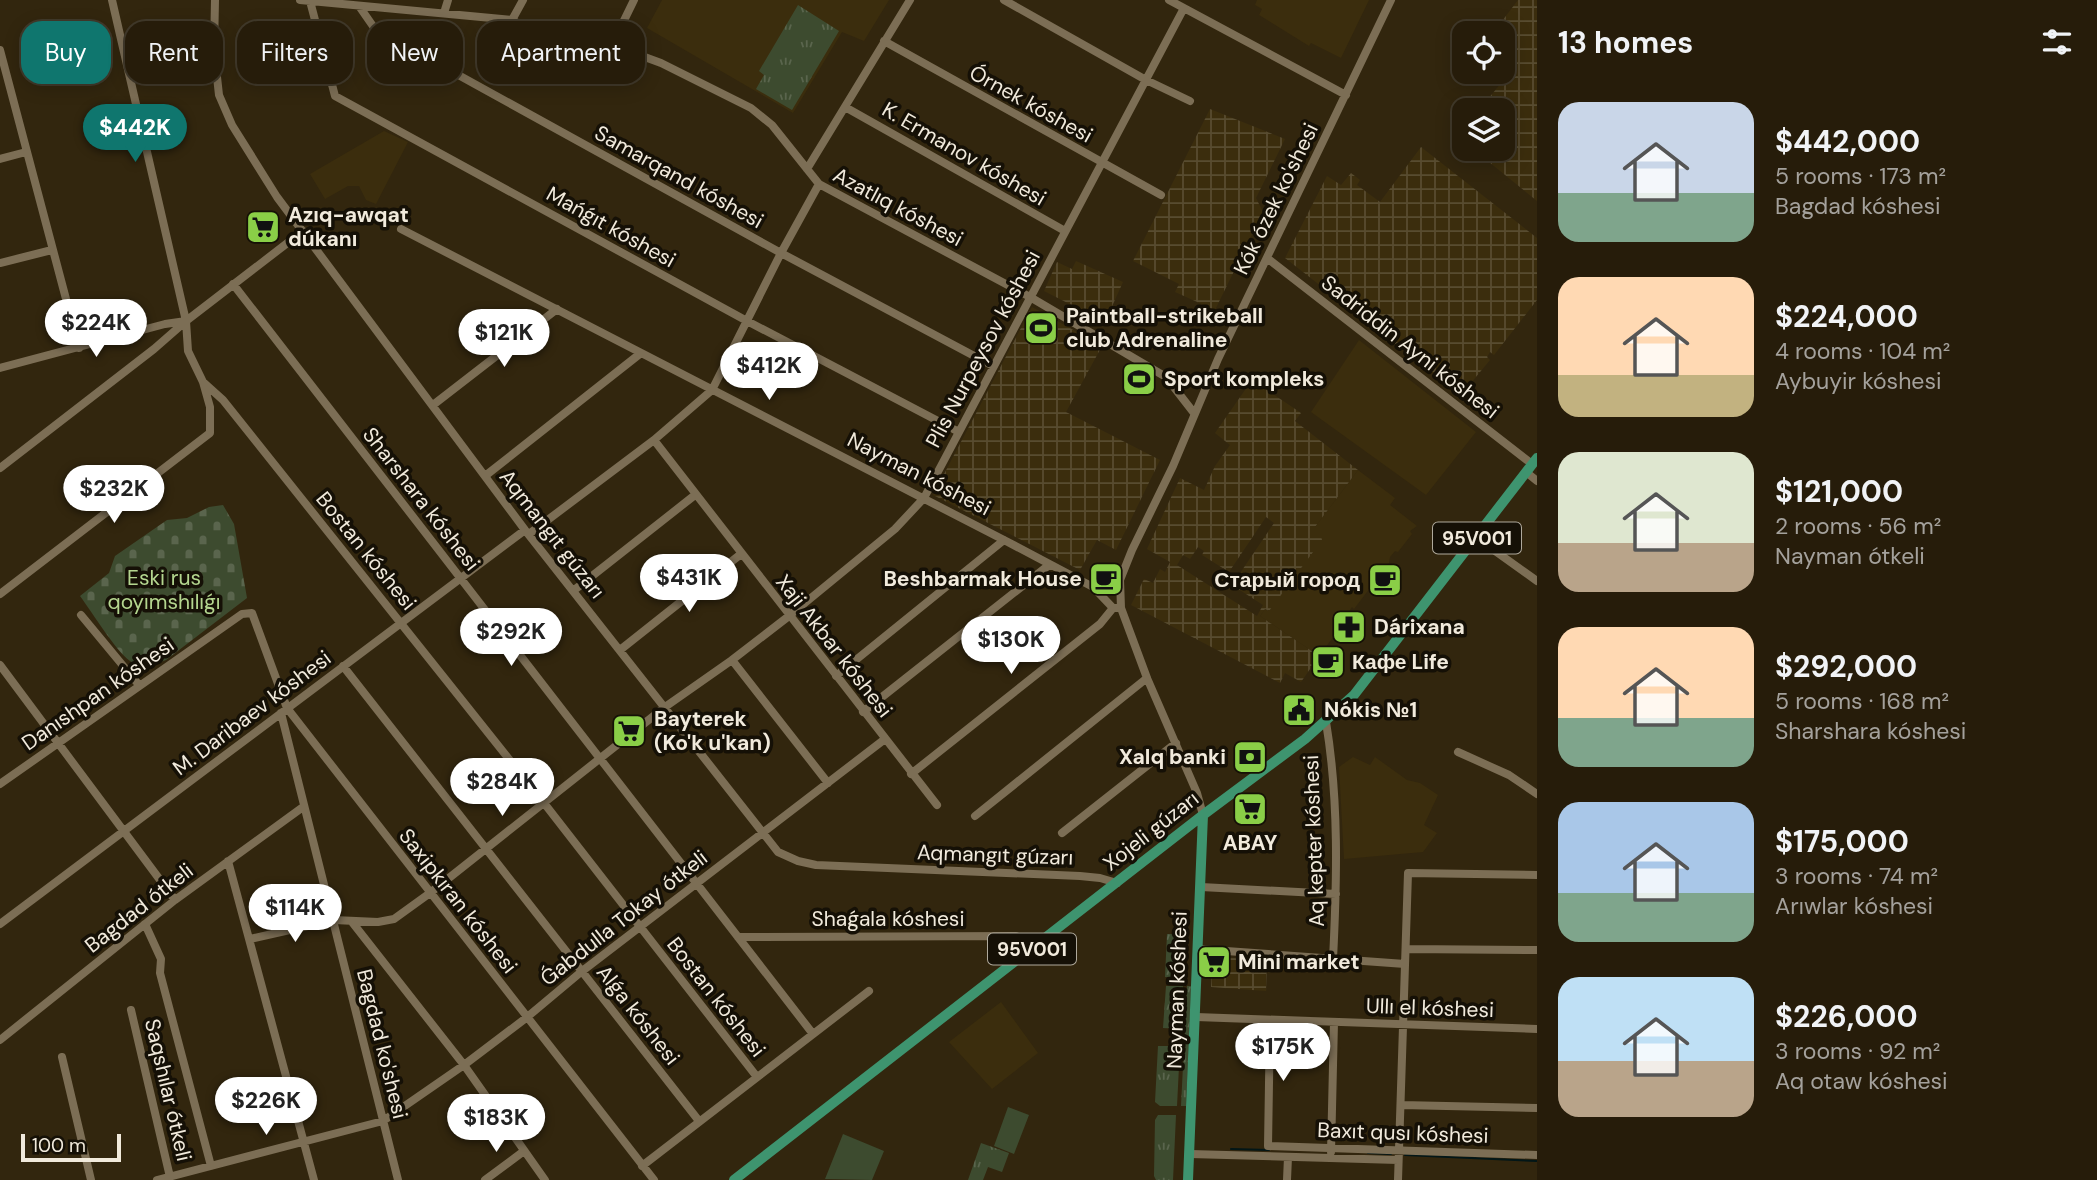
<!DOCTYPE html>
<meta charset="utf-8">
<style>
body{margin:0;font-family:"DM Sans",sans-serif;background:#322918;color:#f1f3f6;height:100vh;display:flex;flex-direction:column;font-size:26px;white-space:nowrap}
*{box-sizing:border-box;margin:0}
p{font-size:23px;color:#a4a19c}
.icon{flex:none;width:38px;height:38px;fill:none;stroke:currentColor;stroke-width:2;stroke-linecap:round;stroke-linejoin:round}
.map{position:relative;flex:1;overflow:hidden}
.side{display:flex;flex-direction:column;background:#261c0a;width:560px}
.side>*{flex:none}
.top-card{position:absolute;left:21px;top:21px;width:665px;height:63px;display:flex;gap:14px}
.buttons{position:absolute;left:1452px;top:21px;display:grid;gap:14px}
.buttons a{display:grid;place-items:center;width:63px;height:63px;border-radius:14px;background:#261c0a;box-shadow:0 4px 18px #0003,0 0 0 2px #423a2b;font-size:35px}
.scale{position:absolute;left:21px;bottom:18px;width:100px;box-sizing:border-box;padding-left:7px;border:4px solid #f1eadc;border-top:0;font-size:19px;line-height:24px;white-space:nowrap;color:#f1eadc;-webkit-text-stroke:5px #151006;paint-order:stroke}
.price{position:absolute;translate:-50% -60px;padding:0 16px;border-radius:24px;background:#fff;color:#222;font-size:23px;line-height:46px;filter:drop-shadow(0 2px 4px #0008)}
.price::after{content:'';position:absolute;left:50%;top:42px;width:21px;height:16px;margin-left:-10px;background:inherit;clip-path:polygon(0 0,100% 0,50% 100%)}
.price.current{background:#0f766e;color:#fff}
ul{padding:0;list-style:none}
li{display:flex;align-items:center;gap:21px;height:175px;padding:0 21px}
li span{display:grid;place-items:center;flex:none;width:196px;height:140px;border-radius:21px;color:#555}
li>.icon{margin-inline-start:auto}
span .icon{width:84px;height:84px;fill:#fffc;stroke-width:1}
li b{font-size:30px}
h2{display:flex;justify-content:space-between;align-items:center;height:84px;padding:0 21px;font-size:30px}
.tag{padding:0 24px;border-radius:21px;background:#261c0a;box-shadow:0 4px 18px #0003,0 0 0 2px #423a2b;font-size:24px;line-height:63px}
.tag.current{background:#0f766e;color:#fff}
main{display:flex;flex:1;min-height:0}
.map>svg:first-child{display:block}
.built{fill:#3b2d0d}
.industrial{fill:url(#industrial-grid);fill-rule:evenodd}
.grass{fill:url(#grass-tufts)}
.cemetery{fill:url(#cemetery-stones)}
.pitch{fill:#3d4b2f}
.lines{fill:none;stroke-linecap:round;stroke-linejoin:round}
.stream{stroke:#021617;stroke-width:2}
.minor{stroke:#7c6e55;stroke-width:8}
.major{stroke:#3e946f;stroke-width:10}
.labels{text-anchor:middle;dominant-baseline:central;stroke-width:7;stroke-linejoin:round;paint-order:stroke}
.shield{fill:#151006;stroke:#afa99c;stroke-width:2}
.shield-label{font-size:19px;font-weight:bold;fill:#f1eadc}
.street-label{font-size:21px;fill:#f1eadc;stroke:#151006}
.poi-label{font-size:21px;font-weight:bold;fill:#f1eadc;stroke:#151006;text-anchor:start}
.park-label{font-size:21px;fill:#b4d68f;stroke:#151006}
</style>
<main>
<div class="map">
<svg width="1537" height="1180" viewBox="0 0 1537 1180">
<defs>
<pattern id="industrial-grid" width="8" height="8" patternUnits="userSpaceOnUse" patternTransform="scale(1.75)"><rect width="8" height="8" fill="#3b2d0d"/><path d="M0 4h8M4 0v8" fill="none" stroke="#584c30"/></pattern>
<pattern id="grass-tufts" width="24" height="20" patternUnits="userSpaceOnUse" patternTransform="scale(1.75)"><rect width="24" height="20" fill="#3d4b2f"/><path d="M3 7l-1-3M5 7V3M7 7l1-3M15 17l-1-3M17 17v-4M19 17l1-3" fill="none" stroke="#5a654d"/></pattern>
<pattern id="cemetery-stones" width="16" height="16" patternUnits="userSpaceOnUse" patternTransform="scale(1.75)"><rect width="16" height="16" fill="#3d4b2f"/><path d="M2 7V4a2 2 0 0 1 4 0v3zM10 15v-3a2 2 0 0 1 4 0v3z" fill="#5a654d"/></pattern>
</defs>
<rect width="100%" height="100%" fill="#32260e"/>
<path class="built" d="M662 0H889L864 41 842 32 793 113 647 28Z
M1257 0H1369L1341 58 1311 43 1309 46 1259 15 1262 9 1255 5Z
M384 131 408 142 376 204 366 200 359 186H348L325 199 310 174Z
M1359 340 1476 432 1426 495 1311 412Z
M1358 470 1395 498 1390 505 1417 526 1410 531 1412 534 1398 552 1395 551 1390 557 1389 563 1354 609 1352 607 1348 613 1349 615 1346 620 1319 656 1260 616 1265 609 1268 611 1315 527Z
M1353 757 1370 765 1375 757 1407 780 1420 783 1438 795 1424 825 1437 833 1423 852 1344 859 1339 767Z
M1001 1002 1038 1053 992 1089 949 1042Z"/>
<path class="industrial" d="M1518 0H1537V201L1473 149H1503V110H1479L1506 77 1501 72H1503V33H1493Z
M1210 109 1285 139 1256 198 1263 212 1215 310 1175 292 1179 284 1133 261Z
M1421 147 1537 238V300L1494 355 1490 352 1487 357 1490 360 1461 395 1285 258 1327 176 1341 185 1351 173 1360 180 1357 185 1380 202Z
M1076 261 1123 282 1105 322 1044 291 1057 262 1072 269Z
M1032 307 1102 346 1066 412 1160 460 1116 550 1097 540 1080 570 933 495Z
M1252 380 1301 413 1295 421 1358 470 1315 527 1320 532 1322 540 1269 611 1265 609 1260 616 1319 656 1301 682 1285 673 1280 683 1131 605 1144 579 1153 583 1160 569 1165 572 1170 562 1147 549 1180 478 1204 490 1215 466 1230 445 1215 433ZM1266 517 1274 523 1232 585 1263 605 1257 616 1177 565 1183 555 1190 559 1198 547 1204 551 1202 555 1229 572Z
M1213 956 1267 961 1266 991 1211 987Z"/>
<path class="grass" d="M798 5 839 31 792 110 756 89 764 75 759 71Z
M1167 934H1186L1183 978 1165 977Z
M1166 986H1183L1181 1029 1163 1028Z
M1187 986H1191L1186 1106H1181Z
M1158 1046H1180L1177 1106H1160L1155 1102Z
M1158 1115H1176L1173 1180H1156L1154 1176 1155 1120Z
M981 1143 1009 1153 1002 1172 988 1167 983 1180H968Z"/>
<path class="cemetery" d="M223 505 234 524 247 598 166 660C156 664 144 669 133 663 118 655 92 612 80 596L109 573 115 556 167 520 187 518 209 507Z"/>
<path class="pitch" d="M1008 1107 1029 1115 1014 1154 994 1146Z
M843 1134 884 1151 872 1180 825 1179Z"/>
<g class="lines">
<path class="stream" d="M1231 1149 1269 1150
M1368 1153 1391 1154
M1405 1155 1537 1161"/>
<path class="minor" d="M215 0 214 50 219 95 232 125 277 197 525 530 778 852 798 861 816 865 1080 876 1100 878 1117 883
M300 0 512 20 565 48 612 45 661 63 751 108 772 125 819 184 1030 297 1166 377 1194 413
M1004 0 1146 80 1190 101
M1169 0 1346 95
M310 1 335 96 747 321 959 432
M359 6 375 29 781 253 993 366
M444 13 448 0
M512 20 523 0
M884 41 1161 195
M612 45 634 0
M0 50 79 348
M845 107 1065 231
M0 159 26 152
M807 169 910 0
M401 229 1004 540 1093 587 1113 608
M1267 258 1532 464
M0 263 52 250
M233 284 813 1034
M0 368 165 324 186 321
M203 382 223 400 544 803 757 1077
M433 405 557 309
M654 440 937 805
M0 468 154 349 186 321 303 231
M1526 472 1537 481
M485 476 641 353
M529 534 654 440 712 390 781 253 819 184
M1477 538 1537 581
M573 591 695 495
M0 594 210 433V407L203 382 188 351 186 321 112 0
M81 615 139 685
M620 650 741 554
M732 660 828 783
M0 665 175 900
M343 666 699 1121
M836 676 1004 540
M863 712 1049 565
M281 713 398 1180
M1326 722C1339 800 1337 880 1333 959
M1458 752 1509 775 1537 794
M911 774 1100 624 1113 608H1118
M0 784 242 614 252 613 287 708 654 1180
M1203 815 1197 793 1147 678 1121 608 1120 580 1132 550 1173 466 1218 359 1391 0
M975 816 1147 678
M1062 833 1176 743
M228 861 314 1180
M1201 887 1336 894
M352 922 464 1065 545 1180
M0 924 525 530
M145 924 161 959 160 973 211 1166
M738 937 1016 936 1034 947
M250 939 334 920 378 922 394 919 430 893 665 707 732 660 789 616 895 529 924 498 1184 8
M1198 949 1405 964
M1406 949 1537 950
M131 1010 170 1177
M1196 1017 1537 1029
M1270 1020 1268 1146 1537 1155
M0 1040 175 900 303 807
M62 1057 91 1180
M1401 1105 1537 1108
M1331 1152 1334 1022
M1190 1154 1398 1160
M642 1166 869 991
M157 1180 383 1121 464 1065 526 1018 581 972 885 739
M485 1180 524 1151
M1287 1180 1288 1157
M1398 1180 1408 873 1537 875"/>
<path class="major" d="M734 1180 1203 815 1305 739 1354 695 1537 458
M1188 1180 1203 815"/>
</g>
<defs>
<g id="supermarket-square" transform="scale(1.75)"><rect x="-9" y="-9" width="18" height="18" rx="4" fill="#8ace47" stroke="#151006"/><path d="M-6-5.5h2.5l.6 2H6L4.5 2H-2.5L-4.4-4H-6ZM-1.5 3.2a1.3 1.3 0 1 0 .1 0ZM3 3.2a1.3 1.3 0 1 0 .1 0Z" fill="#111"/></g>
<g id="stadium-square" transform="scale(1.75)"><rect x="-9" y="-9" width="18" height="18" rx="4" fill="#8ace47" stroke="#151006"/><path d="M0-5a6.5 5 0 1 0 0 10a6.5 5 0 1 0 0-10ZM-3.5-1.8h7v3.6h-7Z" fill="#111"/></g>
<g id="cafe-square" transform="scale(1.75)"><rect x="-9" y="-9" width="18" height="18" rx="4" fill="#8ace47" stroke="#151006"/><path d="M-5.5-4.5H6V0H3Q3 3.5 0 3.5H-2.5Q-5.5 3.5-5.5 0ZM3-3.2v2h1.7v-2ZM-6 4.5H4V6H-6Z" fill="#111"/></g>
<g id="pharmacy-square" transform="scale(1.75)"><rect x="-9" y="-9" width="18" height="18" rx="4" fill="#8ace47" stroke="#151006"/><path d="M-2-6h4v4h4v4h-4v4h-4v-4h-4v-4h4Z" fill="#111"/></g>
<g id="civic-square" transform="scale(1.75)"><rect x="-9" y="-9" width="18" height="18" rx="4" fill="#8ace47" stroke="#151006"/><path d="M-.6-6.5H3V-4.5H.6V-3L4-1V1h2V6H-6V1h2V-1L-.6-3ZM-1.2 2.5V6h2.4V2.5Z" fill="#111"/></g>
<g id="bank-square" transform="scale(1.75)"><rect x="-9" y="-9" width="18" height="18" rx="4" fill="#8ace47" stroke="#151006"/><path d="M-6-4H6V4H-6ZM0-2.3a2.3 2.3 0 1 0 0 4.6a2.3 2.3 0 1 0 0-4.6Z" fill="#111"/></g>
</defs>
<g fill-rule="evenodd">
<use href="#supermarket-square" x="263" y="227"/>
<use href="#stadium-square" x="1041" y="328"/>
<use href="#stadium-square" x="1139" y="379"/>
<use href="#cafe-square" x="1106" y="579"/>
<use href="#cafe-square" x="1385" y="580"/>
<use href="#pharmacy-square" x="1349" y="627"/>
<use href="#cafe-square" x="1328" y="662"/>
<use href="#civic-square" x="1299" y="710"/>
<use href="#supermarket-square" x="629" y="731"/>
<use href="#bank-square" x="1250" y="757"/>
<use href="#supermarket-square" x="1250" y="809"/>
<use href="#supermarket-square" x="1214" y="962"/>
</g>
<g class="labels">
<g class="shield">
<rect x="1433" y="522.5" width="88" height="31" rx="5"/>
<rect x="988" y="933.5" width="88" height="31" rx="5"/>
</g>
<g class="shield-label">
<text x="1477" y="538">95V001</text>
<text x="1032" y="949">95V001</text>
</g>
<g class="street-label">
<text transform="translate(1031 104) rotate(29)">Órnek kóshesi</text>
<text transform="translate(964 154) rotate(30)">K. Ermanov kóshesi</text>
<text transform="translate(679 177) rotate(29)">Samarqand kóshesi</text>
<text transform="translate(1276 199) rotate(-64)">Kók ózek ko'shesi</text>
<text transform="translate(898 207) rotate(28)">Azatlıq kóshesi</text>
<text transform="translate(611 227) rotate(29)">Mańǵıt kóshesi</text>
<text transform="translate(1410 347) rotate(38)">Sadriddin Ayni kóshesi</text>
<text transform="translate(983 349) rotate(-62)">Plis Nurpeysov kóshesi</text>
<text transform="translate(919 474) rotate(27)">Nayman kóshesi</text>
<text transform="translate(421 499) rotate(52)">Sharshara kóshesi</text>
<text transform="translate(552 534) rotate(52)">Aqmangıt gúzarı</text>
<text transform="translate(366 551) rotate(51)">Bostan kóshesi</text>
<text transform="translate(834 646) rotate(52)">Xaji Akbar kóshesi</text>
<text transform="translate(98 694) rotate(-35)">Danıshpan kóshesi</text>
<text transform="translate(252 713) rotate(-37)">M. Daribaev kóshesi</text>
<text transform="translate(1151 831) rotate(-38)">Xojeli gúzarı</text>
<text transform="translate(1314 841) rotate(-92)">Aq kepter kóshesi</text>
<text transform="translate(995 855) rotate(2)">Aqmangıt gúzarı</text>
<text transform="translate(458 901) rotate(52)">Saxipkıran kóshesi</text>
<text transform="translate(139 908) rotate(-38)">Bagdad ótkeli</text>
<text transform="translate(624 918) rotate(-38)">Ǵabdulla Tokay ótkeli</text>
<text x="888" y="919">Shaǵala kóshesi</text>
<text transform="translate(1177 990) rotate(-88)">Nayman kóshesi</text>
<text transform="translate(716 997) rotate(52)">Bostan kóshesi</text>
<text transform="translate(1430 1008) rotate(2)">Ullı el kóshesi</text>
<text transform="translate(638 1015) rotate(52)">Alǵa kóshesi</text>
<text transform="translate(382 1044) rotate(76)">Bagdad ko'shesi</text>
<text transform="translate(168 1090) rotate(77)">Saqshılar ótkeli</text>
<text transform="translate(1403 1133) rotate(2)">Baxıt qusı kóshesi</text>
</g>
<g class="poi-label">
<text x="288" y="215">Azıq-awqat<tspan x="288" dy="24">dúkanı</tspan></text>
<text x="1066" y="316">Paintball-strikeball<tspan x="1066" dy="24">club Adrenaline</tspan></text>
<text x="1164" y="379">Sport kompleks</text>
<text x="1082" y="579" text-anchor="end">Beshbarmak House</text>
<text x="1360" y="580" text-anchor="end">Старый город</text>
<text x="1374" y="627">Dárixana</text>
<text x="1352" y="662">Кафе Life</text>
<text x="1324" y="710">Nókis №1</text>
<text x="654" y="719">Bayterek<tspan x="654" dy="24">(Ko'k u'kan)</tspan></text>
<text x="1226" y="757" text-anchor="end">Xalq banki</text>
<text x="1250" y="843" text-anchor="middle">ABAY</text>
<text x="1238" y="962">Mini market</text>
</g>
<g class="park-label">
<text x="164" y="578">Eski rus<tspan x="164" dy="24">qoyımshılıǵı</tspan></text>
</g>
</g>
</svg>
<div class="buttons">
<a><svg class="icon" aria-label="locate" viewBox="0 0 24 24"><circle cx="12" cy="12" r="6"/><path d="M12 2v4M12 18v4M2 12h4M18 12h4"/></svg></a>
<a><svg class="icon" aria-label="layers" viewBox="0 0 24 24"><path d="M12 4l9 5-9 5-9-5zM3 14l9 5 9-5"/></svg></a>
</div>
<div class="scale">100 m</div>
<b class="price current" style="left:135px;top:164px">$442K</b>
<b class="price" style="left:96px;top:359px">$224K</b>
<b class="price" style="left:504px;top:369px">$121K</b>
<b class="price" style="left:769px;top:402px">$412K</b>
<b class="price" style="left:114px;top:525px">$232K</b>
<b class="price" style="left:689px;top:614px">$431K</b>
<b class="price" style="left:511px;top:668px">$292K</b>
<b class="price" style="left:1011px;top:676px">$130K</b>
<b class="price" style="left:502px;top:818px">$284K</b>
<b class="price" style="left:295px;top:944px">$114K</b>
<b class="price" style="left:1283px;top:1083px">$175K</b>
<b class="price" style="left:266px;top:1137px">$226K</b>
<b class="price" style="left:496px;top:1154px">$183K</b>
<div class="top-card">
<a class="tag current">Buy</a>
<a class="tag">Rent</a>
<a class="tag">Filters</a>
<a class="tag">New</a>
<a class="tag">Apartment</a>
</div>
</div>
<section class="side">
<h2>13 homes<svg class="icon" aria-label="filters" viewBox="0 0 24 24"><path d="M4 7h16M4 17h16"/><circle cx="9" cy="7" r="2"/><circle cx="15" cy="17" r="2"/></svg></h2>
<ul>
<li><span style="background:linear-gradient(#c9d6e8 65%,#7fa58c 0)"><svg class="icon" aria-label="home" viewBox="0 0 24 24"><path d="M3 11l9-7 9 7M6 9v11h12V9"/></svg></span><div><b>$442,000</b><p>5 rooms · 173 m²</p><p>Bagdad kóshesi</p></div></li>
<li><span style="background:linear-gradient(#ffd9b3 70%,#c2b280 0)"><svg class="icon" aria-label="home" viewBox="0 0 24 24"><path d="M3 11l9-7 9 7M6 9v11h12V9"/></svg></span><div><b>$224,000</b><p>4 rooms · 104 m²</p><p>Aybuyir kóshesi</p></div></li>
<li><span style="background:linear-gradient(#dfe7d0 65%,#b9a48a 0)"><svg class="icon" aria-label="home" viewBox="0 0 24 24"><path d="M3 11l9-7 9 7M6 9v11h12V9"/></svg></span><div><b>$121,000</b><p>2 rooms · 56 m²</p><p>Nayman ótkeli</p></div></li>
<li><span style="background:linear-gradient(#ffd9b3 65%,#7fa58c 0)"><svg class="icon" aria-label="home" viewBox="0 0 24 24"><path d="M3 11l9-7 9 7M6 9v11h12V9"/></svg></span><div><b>$292,000</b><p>5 rooms · 168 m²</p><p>Sharshara kóshesi</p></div></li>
<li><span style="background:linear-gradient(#a9c7e8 65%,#7fa58c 0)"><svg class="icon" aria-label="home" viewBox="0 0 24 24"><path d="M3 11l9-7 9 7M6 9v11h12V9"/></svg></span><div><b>$175,000</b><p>3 rooms · 74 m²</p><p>Arıwlar kóshesi</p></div></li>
<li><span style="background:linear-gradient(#bfe0f5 60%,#b9a48a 0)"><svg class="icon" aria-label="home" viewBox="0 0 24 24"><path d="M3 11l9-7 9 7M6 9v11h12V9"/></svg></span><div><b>$226,000</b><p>3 rooms · 92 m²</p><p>Aq otaw kóshesi</p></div></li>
</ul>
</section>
</main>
